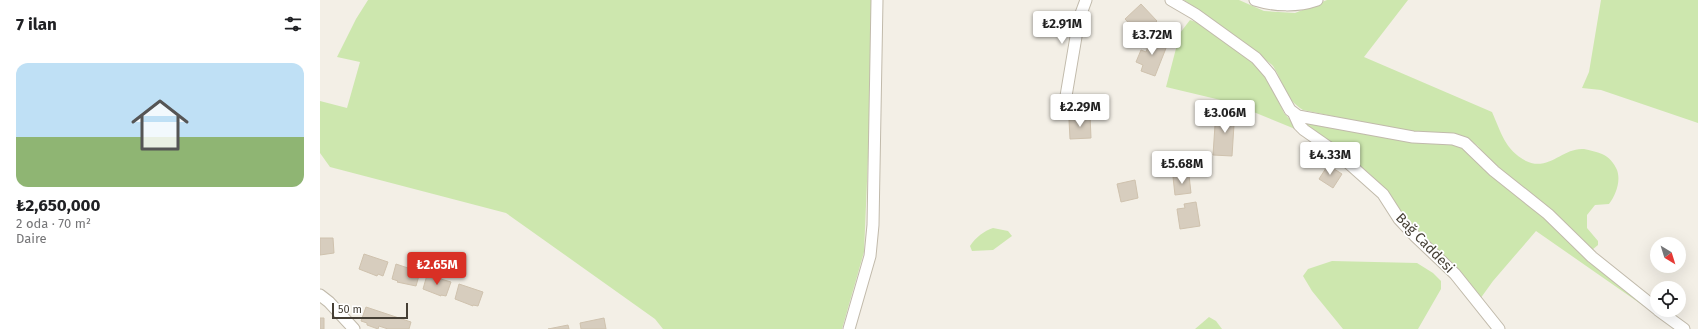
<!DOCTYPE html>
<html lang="tr">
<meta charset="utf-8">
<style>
body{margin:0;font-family:"Fira Sans",sans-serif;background:#f2f2f2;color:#202124;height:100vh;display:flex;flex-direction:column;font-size:15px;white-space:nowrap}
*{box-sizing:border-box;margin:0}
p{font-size:13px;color:#757577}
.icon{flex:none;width:22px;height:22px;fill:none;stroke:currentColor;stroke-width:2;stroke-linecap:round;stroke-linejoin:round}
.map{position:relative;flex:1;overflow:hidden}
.details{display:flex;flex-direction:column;background:#fff;width:320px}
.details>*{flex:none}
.needle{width:26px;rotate:142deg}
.buttons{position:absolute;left:1330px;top:237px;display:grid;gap:8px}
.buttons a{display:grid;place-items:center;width:36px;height:36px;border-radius:50%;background:#fff;box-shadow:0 4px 16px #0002;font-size:20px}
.scale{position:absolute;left:12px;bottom:10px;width:76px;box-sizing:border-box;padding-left:4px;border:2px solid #453f35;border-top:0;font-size:11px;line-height:14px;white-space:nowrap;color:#453f35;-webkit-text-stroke:3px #fff;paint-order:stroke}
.price{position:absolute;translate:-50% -34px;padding:0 9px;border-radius:4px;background:#fff;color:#222;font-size:13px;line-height:26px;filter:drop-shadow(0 1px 2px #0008)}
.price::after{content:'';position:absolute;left:50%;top:24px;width:12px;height:9px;margin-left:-6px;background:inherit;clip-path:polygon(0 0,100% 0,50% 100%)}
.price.on{background:#d93025;color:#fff}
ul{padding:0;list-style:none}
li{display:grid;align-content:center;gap:8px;height:212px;padding:0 16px}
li+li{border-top:1px solid #e0e0e0}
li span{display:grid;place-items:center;height:124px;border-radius:12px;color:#555}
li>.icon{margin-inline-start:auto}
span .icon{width:72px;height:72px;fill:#fffc;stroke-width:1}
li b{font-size:17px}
h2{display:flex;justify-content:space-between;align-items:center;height:48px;padding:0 16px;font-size:17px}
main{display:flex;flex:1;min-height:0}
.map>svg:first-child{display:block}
.green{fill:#cde7ae}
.building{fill:#d7cdbe;stroke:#cfc2ae}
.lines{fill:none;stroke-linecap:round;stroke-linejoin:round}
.minor-casing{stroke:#c1baab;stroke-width:13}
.minor{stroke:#fff;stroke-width:11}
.labels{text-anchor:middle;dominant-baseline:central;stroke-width:3.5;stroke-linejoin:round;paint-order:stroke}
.street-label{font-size:14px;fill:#453f35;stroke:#fff}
</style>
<main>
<section class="details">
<h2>7 ilan<svg class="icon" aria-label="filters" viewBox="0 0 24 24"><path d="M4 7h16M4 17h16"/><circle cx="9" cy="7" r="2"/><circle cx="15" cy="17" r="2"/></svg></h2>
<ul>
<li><span style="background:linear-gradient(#bfe0f5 60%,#8fb573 0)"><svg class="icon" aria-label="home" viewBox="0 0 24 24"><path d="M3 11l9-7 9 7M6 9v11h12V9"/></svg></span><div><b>₺2,650,000</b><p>2 oda · 70 m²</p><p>Daire</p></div></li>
</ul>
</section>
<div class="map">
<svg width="1378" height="329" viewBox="0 0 1378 329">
<rect width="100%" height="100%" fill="#f3efe6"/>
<path class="green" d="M48 0H552L550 110 544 252 522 329H343L335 319 186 213 10 167 0 153V101L27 108 40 62 17 57 36 19Z
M864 0H919L944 11 975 13 1007 0H1088L1044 57 1172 112C1181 132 1185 150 1206 161 1229 172 1243 147 1264 149 1270 150 1277 152 1282 154 1289 157 1294 163 1297 170 1301 181 1296 195 1289 204L1275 205 1267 215V228L1278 241V245L1272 250 1231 210 1180 171 1168 159 1158 146 1146 137 1091 132 983 110C964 98 964 83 953 66 950 63 946 60 943 58Z
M1281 0H1378V123L1281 90 1262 88 1269 72Z
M870 20 876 22 920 50 934 63 949 82 964 113 980 131 909 102 846 87 860 33Z
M986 122 1134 143 1151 153 1178 182 1214 209 1338 316 1216 231 1173 281 1160 299 1090 229 1050 174 984 124Z
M673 228 688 231 692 236 673 250 652 251 650 246C656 237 664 231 673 228Z
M1012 261 1097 263 1113 273 1121 281V289L1098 329H1023L992 291 983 276 988 269Z
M889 317 896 321 902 329H875Z"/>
<path class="building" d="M821 4 837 21 821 36 805 19Z
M832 37 848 43 835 76 821 71 823 65 816 62 821 50 826 52Z
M904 109H915L912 156 893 155 895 125H899V117H903Z
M759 115H770L771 138 750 139 749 120 759 119Z
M1008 165 1022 174 1013 188 999 179Z
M869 175 871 193 855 195 853 177Z
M815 180 818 198 801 202 797 184Z
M876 202 880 226 860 229 857 209 865 208 864 204Z
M0 238H13L14 253 0 255Z
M44 254 68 262 63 276 58 274 57 276 39 269Z
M76 264 100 272 96 286 77 282 78 281 72 279Z
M107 275 131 282 126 296 121 295V296L103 289Z
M139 284 163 292 158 306 153 305V306L135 299Z
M46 307 91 322 89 329H68L59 326 58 329 47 325V323L41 321Z
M0 318H4V329H0Z
M284 318 286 329H261L260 323Z
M248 325 249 329H228Z"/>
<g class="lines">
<g class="minor-casing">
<path id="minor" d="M851 0 875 14 936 58 950 74 970 110 978 116 1093 137 1133 139 1145 143 1174 171 1228 214 1272 257 1337 309
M935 0C954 6 977 7 997 0
M746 96 759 19 766 0
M974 114 979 125 984 130 1017 153 1063 194 1079 219 1095 236 1135 274 1179 329
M0 295 9 302 34 329
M1338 310 1364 329
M529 329 550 256 553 225 557 0"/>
</g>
<use href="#minor" class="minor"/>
</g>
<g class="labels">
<g class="street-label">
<text transform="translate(1105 243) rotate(46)">Bağ Caddesi</text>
</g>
</g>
</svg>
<div class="buttons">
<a><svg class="needle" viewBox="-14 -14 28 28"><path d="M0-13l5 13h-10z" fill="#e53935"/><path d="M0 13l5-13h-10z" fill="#757577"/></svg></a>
<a><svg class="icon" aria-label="locate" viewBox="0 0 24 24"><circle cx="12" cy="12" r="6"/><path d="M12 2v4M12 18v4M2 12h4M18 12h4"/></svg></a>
</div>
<div class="scale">50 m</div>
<b class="price" style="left:742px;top:45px">₺2.91M</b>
<b class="price" style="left:832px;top:56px">₺3.72M</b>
<b class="price" style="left:760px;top:128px">₺2.29M</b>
<b class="price" style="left:905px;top:134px">₺3.06M</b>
<b class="price" style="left:1010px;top:176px">₺4.33M</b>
<b class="price" style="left:862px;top:185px">₺5.68M</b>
<b class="price on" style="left:117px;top:286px">₺2.65M</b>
</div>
</main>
